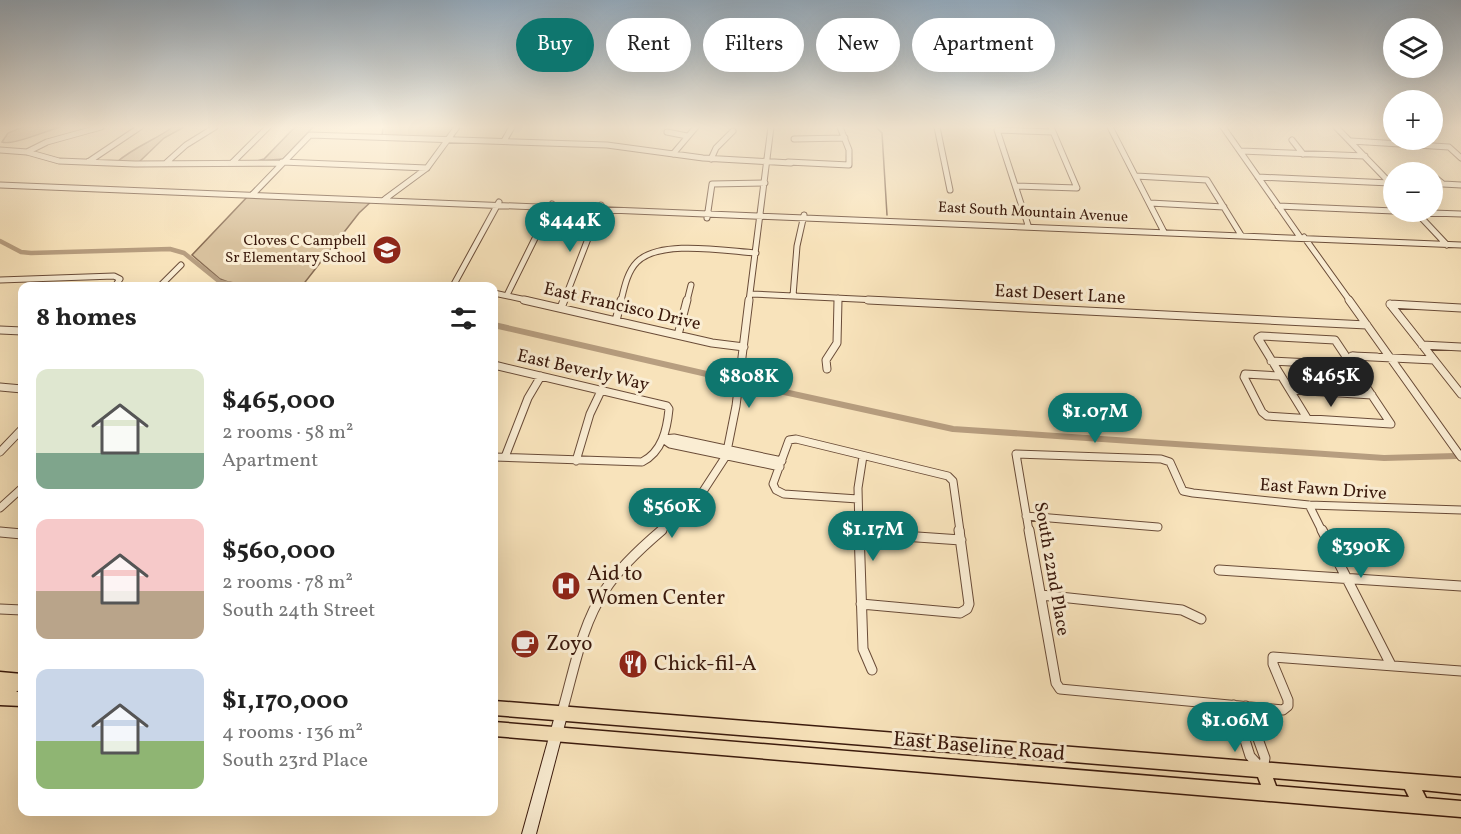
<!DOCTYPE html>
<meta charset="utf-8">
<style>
body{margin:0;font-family:Vollkorn,serif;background:#f2f2f2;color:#222;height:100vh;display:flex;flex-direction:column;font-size:22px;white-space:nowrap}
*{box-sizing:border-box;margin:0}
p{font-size:20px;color:#767676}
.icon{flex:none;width:33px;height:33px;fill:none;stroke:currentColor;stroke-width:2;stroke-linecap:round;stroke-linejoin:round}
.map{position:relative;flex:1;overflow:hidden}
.side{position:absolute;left:18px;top:282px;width:480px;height:534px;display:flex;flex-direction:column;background:#fff;border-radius:12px;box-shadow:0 6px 24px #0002}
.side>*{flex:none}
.banner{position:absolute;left:516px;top:18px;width:570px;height:54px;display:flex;gap:12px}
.buttons{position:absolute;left:1383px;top:18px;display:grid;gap:12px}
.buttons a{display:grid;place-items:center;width:60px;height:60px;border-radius:50%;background:#fff;box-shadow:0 6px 24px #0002;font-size:30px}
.price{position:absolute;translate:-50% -51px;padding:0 14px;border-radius:21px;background:#0f766e;color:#fff;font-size:20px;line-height:39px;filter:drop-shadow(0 2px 3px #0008)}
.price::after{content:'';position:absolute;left:50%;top:36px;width:18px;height:14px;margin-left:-9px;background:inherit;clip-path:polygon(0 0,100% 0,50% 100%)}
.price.active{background:#222;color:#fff}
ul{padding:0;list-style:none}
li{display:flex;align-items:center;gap:18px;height:150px;padding:0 18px}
li span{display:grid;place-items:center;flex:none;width:168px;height:120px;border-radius:12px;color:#555}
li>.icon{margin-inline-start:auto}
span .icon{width:72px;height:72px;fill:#fffc;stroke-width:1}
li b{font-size:26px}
h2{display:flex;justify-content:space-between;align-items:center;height:72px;padding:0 18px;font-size:26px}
.chip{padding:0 21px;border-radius:27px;background:#fff;box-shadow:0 6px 24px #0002;font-size:21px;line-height:54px}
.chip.active{background:#0f766e;color:#fff}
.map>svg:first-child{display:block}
.green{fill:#d8c19d;stroke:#896d54;stroke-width:1.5}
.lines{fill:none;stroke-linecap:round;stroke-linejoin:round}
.stream{stroke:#856952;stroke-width:1.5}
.canal-far1{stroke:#b79e80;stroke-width:4.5}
.canal{stroke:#b79e80;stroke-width:6}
.minor-far2-casing{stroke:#6a4c38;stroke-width:7}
.minor-far1-casing{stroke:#6a4c38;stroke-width:9}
.minor-casing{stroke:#6a4c38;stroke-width:11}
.secondary-casing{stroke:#3a190c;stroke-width:2}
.primary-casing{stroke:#3a190c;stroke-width:3}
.minor-far2{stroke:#faedd3;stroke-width:5}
.minor-far1{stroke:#faedd3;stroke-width:7}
.minor{stroke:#faedd3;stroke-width:9}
.secondary{fill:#faedd3;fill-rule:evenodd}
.primary{fill:#f8e3bb;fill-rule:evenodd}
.labels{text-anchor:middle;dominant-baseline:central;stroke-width:6;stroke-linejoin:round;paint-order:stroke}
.far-street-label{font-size:15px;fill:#3a190c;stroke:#faedd3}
.far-poi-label{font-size:15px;fill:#3a190c;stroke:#faedd3;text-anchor:end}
.street-label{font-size:18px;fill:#3a190c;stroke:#faedd3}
.near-poi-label{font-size:21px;fill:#3a190c;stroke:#faedd3;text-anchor:start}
.near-street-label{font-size:21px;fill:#3a190c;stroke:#faedd3}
</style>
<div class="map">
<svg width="1461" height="834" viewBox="0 0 1461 834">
<rect width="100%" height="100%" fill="#f8e3bb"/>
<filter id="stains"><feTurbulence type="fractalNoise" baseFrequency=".00333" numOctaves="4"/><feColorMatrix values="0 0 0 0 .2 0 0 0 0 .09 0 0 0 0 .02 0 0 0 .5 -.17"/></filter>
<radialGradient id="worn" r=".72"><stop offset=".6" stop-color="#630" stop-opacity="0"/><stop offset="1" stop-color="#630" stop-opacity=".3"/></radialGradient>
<path class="green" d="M23 127H61C48 130 12 146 2 142L8 133Z
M173 127H184L164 138 139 162H117C134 147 155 140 173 127Z
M295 127H313L283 159 257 161 264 159Z
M383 127H455L447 138 382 136Z
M249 195 375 198 359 213 302 286H254L228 282 220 279 192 255Z"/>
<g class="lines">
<path class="stream" d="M876 127 882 133 887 215"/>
<path class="canal-far1" d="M0 241 21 252 31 253 170 249 184 253 220 282 240 286"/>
<path class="canal" d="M494 325 737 381
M743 383 953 429 1384 458 1456 456"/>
<g class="minor-far2-casing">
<path id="minor-far2" d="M937 127 950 190
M1110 127 1164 232
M1223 127 1300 237
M1336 127 1394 187
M667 132 687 136
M794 139 845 138
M1292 140 1303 154
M504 141 512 127
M1351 141 1449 147 1461 158
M0 150 27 152 59 161 135 164 283 163
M1241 151 1365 156
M27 152 47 142 101 127
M673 154 696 127
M711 159 716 148 733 131
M88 162 140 127
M167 162 186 145 215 127
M282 162 427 168
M788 162 849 165V150L840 127
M232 163 268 127
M1432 175 1443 184 1461 185
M1136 176 1207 180 1241 235
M1258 177 1390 183
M0 185 1461 245
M1016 186 1077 188 1051 127
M252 195 310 135 607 145 703 158 791 163
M385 199 427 168 457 127
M1150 203 1224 207
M1278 206 1394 211
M1403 212 1461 214
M1416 212 1447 245
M707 218 712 184 765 183
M1028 225 997 130 1053 132
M1304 237 1350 301
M0 280 114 276 120 279 115 286
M160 286 181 265
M453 286 499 202
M494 293 531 301
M751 294 898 301
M507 295 552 204
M793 296 797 246 804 215
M564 301 601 205
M621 301C624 289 627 272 637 262 660 239 725 251 756 253
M687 301 691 285
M749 301 771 127
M838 301V298"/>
</g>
<g class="minor-far1-casing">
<path id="minor-far1" d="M524 300 712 343 744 347
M868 300 1367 325
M1349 300 1461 457
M1390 304 1461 394
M1390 304 1461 308
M561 308 564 300
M616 321 621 300
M0 330 22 331
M678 335 687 300
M1422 345 1461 347
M1377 357 1352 356 1434 360
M1271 361 1352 365
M494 365 667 406 669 409C667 430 662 452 642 462L494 457
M827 369 826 360 837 343 838 300
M1279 376 1245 374 1244 377 1262 412 1267 416 1391 424 1335 340 1261 336 1258 338 1307 418
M0 387 22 389
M1291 390 1372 395
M663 439 674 438 782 461
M663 439 670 444 780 467
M0 452 22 429
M505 457 528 398 541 376
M576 461 590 414 601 391
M858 499 784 494 776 490 773 484 789 440 796 439 948 476 953 481 960 531
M1309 505 1322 531
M0 508 22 488
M1026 516 1158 527
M660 531 698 499 726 456 736 406 749 300
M859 531 858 488 863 456
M1029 531 1016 454 1161 459 1170 462 1183 491 1193 493 1309 505 1461 510"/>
</g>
<g class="minor-casing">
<path id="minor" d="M859 530 863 649 872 670
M1029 530 1056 683 1060 689 1283 710 1288 706V700L1273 664V657L1461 671
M1322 530 1391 665
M0 532 22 534
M859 533 961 540
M1219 570 1461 586
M1041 595 1182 610 1201 619
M861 604 960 613 967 609 969 604 959 530
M0 609 22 610
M1234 705 1250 756 1261 768
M1246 706 1265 758 1263 770
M562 712C574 671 581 626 605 590 619 568 642 547 662 530"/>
</g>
<g class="secondary-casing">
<path id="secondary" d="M562 706 566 708 568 712 536 834H522L556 712 558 708Z"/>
</g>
<g class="primary-casing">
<path id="primary" d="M0 672 22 674V688L16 692H22V706L0 705Z
M494 701 1461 778V794L1422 790 1426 798 1461 801V817L494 736V722L1261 785 1258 777 494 715ZM1273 778 1405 789 1409 797 1276 786Z"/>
</g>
<use href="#minor-far2" class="minor-far2"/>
<use href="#minor-far1" class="minor-far1"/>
<use href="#minor" class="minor"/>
<use href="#secondary" class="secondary"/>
<use href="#primary" class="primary"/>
</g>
<linearGradient id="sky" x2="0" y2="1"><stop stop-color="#94abbe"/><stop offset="0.52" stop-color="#fcf2e0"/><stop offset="1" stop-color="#fcf2e0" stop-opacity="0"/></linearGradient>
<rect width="1461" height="244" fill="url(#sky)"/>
<defs>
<g id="school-disc" transform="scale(1.5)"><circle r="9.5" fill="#8f2418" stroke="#faedd3"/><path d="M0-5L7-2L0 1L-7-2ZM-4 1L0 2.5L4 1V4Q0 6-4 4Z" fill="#fff"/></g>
<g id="hospital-disc" transform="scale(1.5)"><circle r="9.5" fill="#8f2418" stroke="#faedd3"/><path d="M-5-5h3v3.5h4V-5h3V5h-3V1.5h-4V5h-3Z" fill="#fff"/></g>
<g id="cafe-disc" transform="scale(1.5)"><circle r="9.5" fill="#8f2418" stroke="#faedd3"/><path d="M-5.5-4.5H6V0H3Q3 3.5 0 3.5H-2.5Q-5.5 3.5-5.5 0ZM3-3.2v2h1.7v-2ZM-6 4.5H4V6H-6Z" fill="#fff"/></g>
<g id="restaurant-disc" transform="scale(1.5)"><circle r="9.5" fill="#8f2418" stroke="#faedd3"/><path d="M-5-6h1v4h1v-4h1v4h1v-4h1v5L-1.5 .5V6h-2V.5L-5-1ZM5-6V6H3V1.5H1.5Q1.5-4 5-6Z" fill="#fff"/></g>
</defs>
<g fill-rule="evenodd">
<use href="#school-disc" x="387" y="250"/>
<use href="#hospital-disc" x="566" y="586"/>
<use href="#cafe-disc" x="525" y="644"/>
<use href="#restaurant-disc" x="633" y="664"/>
</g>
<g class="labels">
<g class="far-street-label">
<text transform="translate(1033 213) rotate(3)">East South Mountain Avenue</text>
</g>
<g class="far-poi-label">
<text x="366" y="241">Cloves C Campbell<tspan x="366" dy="17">Sr Elementary School</tspan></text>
</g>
<g class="street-label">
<text transform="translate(1060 295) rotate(3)">East Desert Lane</text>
<text transform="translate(622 307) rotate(13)">East Francisco Drive</text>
<text transform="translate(583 371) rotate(13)">East Beverly Way</text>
<text transform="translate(1323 490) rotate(4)">East Fawn Drive</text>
<text transform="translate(1051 569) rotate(80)">South 22nd Place</text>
</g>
<g class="near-poi-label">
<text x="587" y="574">Aid to<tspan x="587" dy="24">Women Center</tspan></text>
<text x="546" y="644">Zoyo</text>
<text x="654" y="664">Chick-fil-A</text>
</g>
<g class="near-street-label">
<text transform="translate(979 747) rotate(5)">East Baseline Road</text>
</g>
</g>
<rect width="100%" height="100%" filter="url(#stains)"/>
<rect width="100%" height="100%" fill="url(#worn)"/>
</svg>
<div class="buttons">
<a><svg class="icon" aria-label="layers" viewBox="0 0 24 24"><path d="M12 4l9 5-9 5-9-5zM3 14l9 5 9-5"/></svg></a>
<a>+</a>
<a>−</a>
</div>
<b class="price" style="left:570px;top:253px">$444K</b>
<b class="price active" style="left:1331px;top:408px">$465K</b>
<b class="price" style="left:749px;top:409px">$808K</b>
<b class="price" style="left:1095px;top:444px">$1.07M</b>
<b class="price" style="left:672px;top:539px">$560K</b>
<b class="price" style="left:873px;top:562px">$1.17M</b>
<b class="price" style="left:1361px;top:579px">$390K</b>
<b class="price" style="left:1235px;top:753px">$1.06M</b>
<div class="banner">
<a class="chip active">Buy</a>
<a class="chip">Rent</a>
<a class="chip">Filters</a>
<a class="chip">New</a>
<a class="chip">Apartment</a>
</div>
<section class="side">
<h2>8 homes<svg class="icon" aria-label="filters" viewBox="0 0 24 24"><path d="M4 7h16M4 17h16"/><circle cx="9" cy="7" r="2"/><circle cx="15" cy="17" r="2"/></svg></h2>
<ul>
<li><span style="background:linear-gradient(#dfe7d0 70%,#7fa58c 0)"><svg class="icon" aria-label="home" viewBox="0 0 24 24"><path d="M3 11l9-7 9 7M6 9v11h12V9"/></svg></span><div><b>$465,000</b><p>2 rooms · 58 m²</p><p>Apartment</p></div></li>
<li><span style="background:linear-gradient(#f6c9c9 60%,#b9a48a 0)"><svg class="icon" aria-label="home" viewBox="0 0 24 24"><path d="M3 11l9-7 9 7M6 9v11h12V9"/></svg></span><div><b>$560,000</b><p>2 rooms · 78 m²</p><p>South 24th Street</p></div></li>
<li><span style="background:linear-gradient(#c9d6e8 60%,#8fb573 0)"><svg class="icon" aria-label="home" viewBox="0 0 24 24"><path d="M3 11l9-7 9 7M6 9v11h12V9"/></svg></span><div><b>$1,170,000</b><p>4 rooms · 136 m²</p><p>South 23rd Place</p></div></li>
</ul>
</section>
</div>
